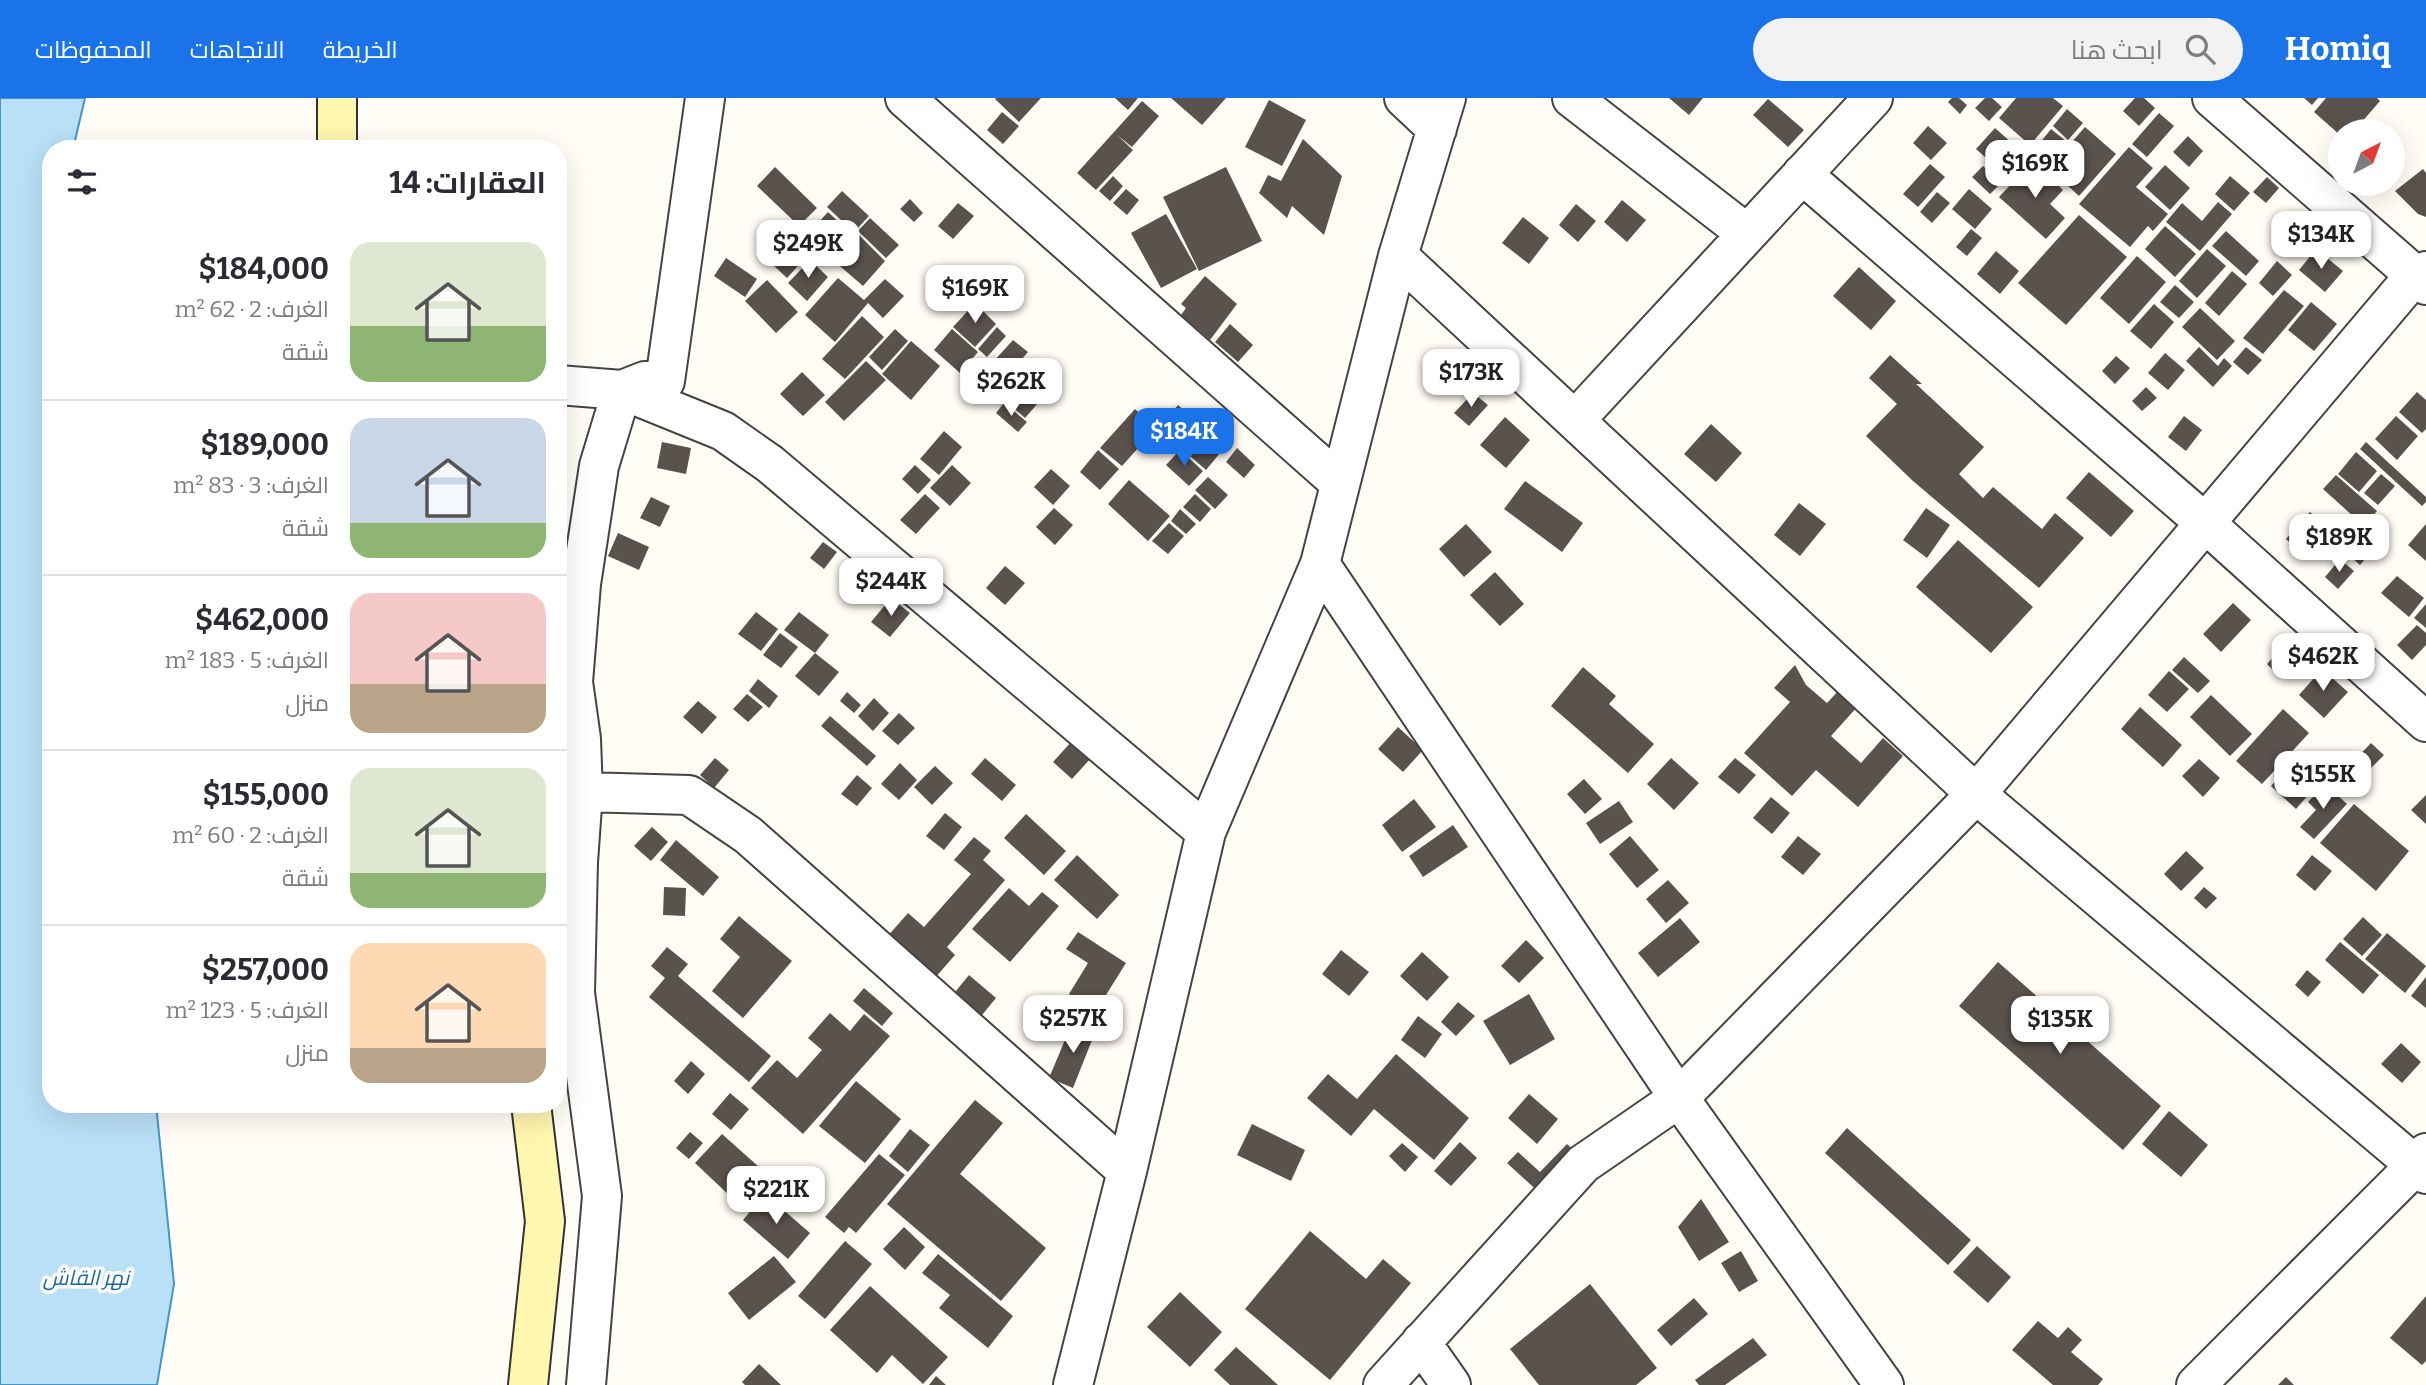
<!DOCTYPE html>
<html lang="ar">
<meta charset="utf-8">
<style>
body{margin:0;font-family:Bitter,Cairo,serif;background:#f2f2f3;color:#2b2b33;direction:rtl;height:100vh;display:flex;flex-direction:column;font-size:26px;white-space:nowrap}
*{box-sizing:border-box;margin:0}
p{font-size:23px;color:#7c7c81}
.icon{flex:none;width:38px;height:38px;fill:none;stroke:currentColor;stroke-width:2;stroke-linecap:round;stroke-linejoin:round}
.map{position:relative;flex:1;overflow:hidden;direction:ltr}
.details{position:absolute;left:42px;top:42px;width:525px;height:973px;display:flex;flex-direction:column;background:#fff;border-radius:28px;box-shadow:0 7px 28px #0002;direction:rtl}
.details>*{flex:none}
.needle{width:46px;rotate:41deg}
.controls{position:absolute;left:2328px;top:21px;display:grid;gap:14px}
.controls a{display:grid;place-items:center;width:77px;height:77px;border-radius:50%;background:#fff;box-shadow:0 7px 28px #0002;font-size:35px}
.price{position:absolute;translate:-50% -60px;padding:0 16px;border-radius:14px;background:#fff;color:#222;font-size:23px;line-height:46px;filter:drop-shadow(0 2px 4px #0008)}
.price::after{content:'';position:absolute;left:50%;top:42px;width:21px;height:16px;margin-left:-10px;background:inherit;clip-path:polygon(0 0,100% 0,50% 100%)}
.price.on{background:#1a73e8;color:#fff}
ul{padding:0;list-style:none}
li{display:flex;align-items:center;gap:21px;height:175px;padding:0 21px}
li+li{border-top:2px solid #e1e1e2}
li span{display:grid;place-items:center;flex:none;width:196px;height:140px;border-radius:21px;color:#555}
li>.icon{margin-inline-start:auto}
span .icon{width:84px;height:84px;fill:#fffc;stroke-width:1}
li b{font-size:30px}
h2{display:flex;justify-content:space-between;align-items:center;height:84px;padding:0 21px;font-size:30px}
header{display:flex;align-items:center;gap:42px;box-sizing:border-box;height:98px;padding:0 35px;background:#1a73e8;color:#fff}
header strong{font-size:33px}
nav{display:flex;gap:38px;margin-inline-start:auto;font-size:24px}
.search{width:490px;height:63px;background:#f2f2f3;display:flex;align-items:center;gap:18px;box-sizing:border-box;padding:0 24px;border-radius:38px;color:#7c7c81;font-size:26px}
.map>svg:first-child{display:block}
.water{fill:#b9e0f7;stroke:#3f96cf;stroke-width:2}
.building{fill:#5a524d}
.lines{fill:none;stroke-linecap:round;stroke-linejoin:round}
.street-casing{stroke:#444;stroke-width:42}
.secondary-casing{stroke:#333;stroke-width:42}
.street{stroke:#fff;stroke-width:38}
.secondary{stroke:#fff6b0;stroke-width:38}
.labels{text-anchor:middle;dominant-baseline:central;stroke-width:7;stroke-linejoin:round;paint-order:stroke}
.water-label{font-size:21px;font-style:italic;fill:#1768a6;stroke:#fff}
</style>
<header>
<strong>Homiq</strong>
<div class="search"><svg class="icon" aria-label="search" viewBox="0 0 24 24"><circle cx="10" cy="10" r="6"/><path d="M15 15l6 6"/></svg>ابحث هنا</div>
<nav><a>الخريطة</a><a>الاتجاهات</a><a>المحفوظات</a></nav>
</header>
<div class="map">
<svg width="2426" height="1287" viewBox="0 0 2426 1287">
<rect width="100%" height="100%" fill="#fffdf5"/>
<path class="water" d="M0 0H85L73 51H51V1006H156L174 1186 157 1287H0Z"/>
<path class="building" d="M996 0H1041L1019 24 995 1Z
M1115 0H1138L1128 12Z
M1171 0H1226L1202 27Z
M1669 0H1703L1689 17Z
M1952 0H1959L1967 7 1960 16 1948 4Z
M1985 0H1992L2002 9 1989 23 1975 10Z
M2016 0H2053L2063 8 2030 47 1999 20Z
M2135 0H2144L2155 10 2139 28 2123 13Z
M2304 0H2318L2312 7Z
M2326 0H2377L2380 3 2354 33H2340V37L2314 14Z
M1768 1 1804 32 1788 49 1753 17Z
M1269 2 1306 22 1282 68 1245 49Z
M1142 3 1159 18 1132 49 1117 37 1133 52 1096 92 1077 75Z
M2067 11 2083 25 2068 42 2053 28Z
M1002 14 1019 28 1003 46 987 32Z
M2159 15 2174 28 2147 59 2132 46Z
M1928 28 1947 45 1931 62 1913 45Z
M2085 29 2116 56 2079 98 2066 86 2071 80 2066 76 2083 57 2070 46Z
M1995 30 2013 46 1994 67 1976 51Z
M2051 31 2066 43 2050 63 2035 51Z
M2188 38 2203 53 2189 69 2173 54Z
M1303 41 1342 78 1324 137 1292 108 1287 120 1259 95 1268 77 1281 83Z
M2129 49 2153 70 2136 89 2168 116 2153 133 2148 128 2130 149 2079 106Z
M2033 63 2063 92 2050 106 2065 120 2046 141 1999 99Z
M1930 66 1945 79 1918 109 1903 96Z
M2165 67 2190 90 2170 112 2145 89Z
M1983 68 2001 85 1990 96 1972 79Z
M775 69 817 110 799 128 757 88Z
M1226 69 1262 143 1199 173 1163 99Z
M2423 71 2426 75V119L2418 116 2395 93Z
M1113 78 1123 88 1110 103 1099 93Z
M2230 78 2250 95 2234 113 2215 96Z
M2267 79 2279 90 2266 105 2253 94Z
M1126 91 1139 102 1127 117 1113 105Z
M1969 91 1992 111 1975 131 1952 111Z
M842 93 869 118 854 134 827 109Z
M1937 94 1950 105 1932 125 1920 114Z
M910 101 923 115 914 124 900 111Z
M1622 102 1646 122 1627 144 1604 124Z
M2218 104 2232 116 2200 153 2166 124 2182 105 2202 123Z
M958 105 974 118 953 141 938 128Z
M1576 106 1596 123 1578 144 1559 127Z
M828 114 848 133 827 154 808 136Z
M1166 116 1197 171 1161 190 1131 135Z
M2079 117 2127 159 2066 227 2018 185Z
M1523 119 1549 140 1529 166 1502 145Z
M870 120 899 147 886 160 858 133Z
M2165 128 2196 156 2175 179 2145 151Z
M1971 131 1982 140 1967 158 1956 149Z
M2226 133 2259 163 2246 178 2212 148Z
M857 135 885 163 863 188 833 162Z
M792 143 807 158 787 180 771 165Z
M2207 151 2226 168 2197 200 2179 183Z
M2316 151 2343 173 2325 194 2299 172Z
M1996 153 2019 173 2000 196 1977 176Z
M2137 158 2166 184 2129 226 2100 200Z
M726 160 757 181 745 199 714 178Z
M810 162 828 179 807 203 788 185Z
M2277 163 2292 177 2273 198 2259 185Z
M1859 169 1896 203 1871 232 1833 198Z
M2232 173 2247 186 2219 218 2205 205Z
M1205 178 1237 206 1210 242 1181 217 1186 210 1181 206Z
M838 180 864 202 885 181 904 198 883 220 868 205 835 244 805 217Z
M767 182 798 214 776 235 745 203Z
M2175 187 2194 204 2179 220 2160 204Z
M2284 192 2304 208 2263 256 2243 240Z
M2311 204 2337 226 2314 253 2288 232Z
M975 205 996 226 975 249 953 229Z
M2154 206 2174 224 2151 251 2130 233Z
M2200 210 2235 243 2217 262 2182 229Z
M862 218 884 239 845 281 822 261Z
M1230 226 1253 247 1238 264 1215 244Z
M997 229 1006 238 987 259 978 251Z
M895 231 908 243 882 272 869 259Z
M952 231 978 254 960 275 934 252Z
M1013 242 1028 254 988 300 973 286Z
M911 243 940 268 911 302 882 276Z
M2199 249 2218 268 2224 260 2232 268 2213 289 2186 263Z
M2246 249 2262 262 2248 277 2233 264Z
M2165 255 2185 272 2168 292 2148 275Z
M1890 257 1922 286H1916L1984 349 1959 376 1983 400 1993 389 2042 431 2055 415 2084 440 2039 490 1913 383 1866 338 1897 306 1869 280Z
M2116 258 2130 270 2115 286 2102 273Z
M1042 262 1061 280 1047 296 1027 277Z
M866 263 886 282 844 323 825 304Z
M802 274 825 297 803 318 780 296Z
M1026 279 1045 297 1025 320 1006 303Z
M2146 289 2157 300 2142 313 2132 303Z
M2417 294 2426 302V331L2422 335 2399 314Z
M1473 295 1488 307 1469 328 1454 315Z
M1004 305 1027 324 1018 334 996 315Z
M1178 307 1225 349 1206 372 1158 330Z
M1135 311 1156 330 1122 368 1100 350Z
M2184 318 2202 332 2186 353 2168 339Z
M2396 318 2418 338 2397 362 2375 341Z
M1505 319 1530 342 1506 370 1480 347Z
M1711 326 1742 355 1716 384 1684 356Z
M944 333 962 349 939 377 920 361Z
M662 344 691 350 686 376 657 370Z
M2366 344 2426 399V404L2422 408 2360 351Z
M1237 350 1255 367 1244 380 1226 364Z
M1098 352 1119 371 1100 392 1080 374Z
M1180 352 1203 373 1189 388 1166 367Z
M2356 354 2377 373 2359 394 2338 376Z
M915 367 931 382 918 396 902 381Z
M952 367 971 385 950 408 930 390Z
M1051 371 1070 388 1053 407 1034 389Z
M2089 374 2134 413 2111 439 2066 400Z
M2381 376 2395 388 2378 407 2364 395Z
M2336 377 2377 413 2364 428 2323 391Z
M1208 379 1228 397 1215 411 1195 392Z
M1129 382 1170 418 1148 443 1108 406Z
M1525 383 1583 425 1562 454 1504 411Z
M925 396 940 410 916 436 900 422Z
M1195 396 1211 411 1200 424 1183 409Z
M651 399 670 408 660 429 640 420Z
M1799 405 1826 426 1800 458 1774 437Z
M1054 410 1073 427 1055 447 1036 429Z
M1926 410 1950 427 1927 460 1903 442Z
M1180 411 1196 426 1186 436 1171 423Z
M2310 414 2333 437 2310 462 2286 441Z
M2350 422 2378 446 2360 467 2332 442Z
M1169 425 1184 438 1168 456 1152 443Z
M1466 426 1492 454 1464 479 1439 451Z
M2426 426V463L2408 447Z
M618 435 649 449 639 472 608 458Z
M1958 442 2033 509 1991 555 1916 489Z
M823 444 837 454 824 471 810 460Z
M2340 461 2354 473 2338 491 2325 479Z
M1005 468 1025 485 1005 507 986 490Z
M1495 474 1524 506 1500 528 1470 497Z
M2397 478 2424 500 2409 519 2381 495Z
M891 500 910 515 890 539 871 524Z
M2233 505 2251 522 2221 554 2203 536Z
M2426 506V530L2414 520Z
M756 514 778 531 761 553 738 536Z
M799 514 829 537 815 555 839 574 819 598 795 578 815 555 784 532Z
M2417 527 2426 535V547L2412 562 2397 547Z
M780 535 798 549 781 570 763 557Z
M2285 546 2298 558 2280 579 2267 566Z
M2184 559 2210 583 2198 595 2172 572Z
M1795 567 1806 587 1827 605 1839 592 1858 608 1831 638 1861 665 1883 640 1903 658 1858 709 1816 672 1792 698 1744 655 1790 604 1774 590Z
M1583 569 1616 598 1609 606 1654 646 1628 675 1551 608Z
M2322 571 2348 594 2324 620 2299 597Z
M2169 573 2189 591 2167 614 2148 597Z
M758 581 778 598 769 610 749 593Z
M847 594 861 607 854 615 840 603Z
M747 596 763 609 748 624 733 611Z
M2211 597 2252 636 2230 658 2190 619Z
M874 600 889 615 873 633 858 618Z
M698 603 717 619 702 636 683 619Z
M2140 609 2182 647 2163 669 2121 631Z
M2283 611 2309 635 2262 686 2236 663Z
M899 615 915 630 898 647 882 633Z
M830 618 876 658 867 668 821 628Z
M1398 629 1423 652 1403 674 1378 651Z
M1072 643 1091 660 1072 681 1053 664Z
M2371 645 2384 657 2361 680 2349 668Z
M2317 657 2333 671 2320 685 2303 671Z
M715 660 729 672 714 690 700 677Z
M985 660 1016 687 1002 703 971 676Z
M1671 660 1699 685 1674 712 1647 686Z
M1735 660 1756 677 1739 696 1718 679Z
M2199 661 2220 680 2203 699 2182 678Z
M2292 664 2317 687 2296 711 2271 688Z
M900 665 917 682 899 702 881 686Z
M935 668 953 685 932 707 914 689Z
M857 677 872 690 857 708 841 696Z
M1584 681 1602 701 1585 716 1567 696Z
M2325 686 2347 706 2314 741 2300 729 2316 712 2308 704Z
M2426 697V726L2411 712Z
M1771 699 1790 715 1772 736 1753 720Z
M1414 701 1436 729 1402 754 1382 727Z
M1619 703 1633 724 1600 746 1586 725Z
M2354 706 2409 753 2376 793 2320 745Z
M945 715 962 729 944 752 926 738Z
M1026 716 1066 753 1044 777 1004 740Z
M1453 727 1468 749 1423 779 1409 758Z
M652 729 668 744 651 763 634 748Z
M1630 738 1659 772 1637 790 1609 756Z
M1798 738 1821 756 1803 777 1781 759Z
M974 739 991 753 983 762 1005 782 947 849 955 857 934 881 887 839 908 815 924 829 971 776 954 762Z
M676 742 719 779 703 798 660 762Z
M2186 753 2204 770 2181 793 2164 776Z
M1077 757 1119 797 1097 821 1054 782Z
M2312 757 2332 773 2315 793 2296 777Z
M1668 782 1689 805 1666 825 1646 801Z
M664 789 686 790 685 818 663 817Z
M2204 789 2217 800 2206 811 2194 800Z
M1009 790 1029 808 1042 794 1059 808 1010 864 972 831Z
M739 818 792 863 743 920 712 893 740 859 720 841Z
M2363 819 2382 837 2362 858 2343 841Z
M1680 820 1700 844 1658 879 1638 855Z
M1078 834 1126 865 1096 913 1069 896 1088 865 1066 851Z
M2387 835 2426 868 2405 895 2365 861Z
M1526 842 1544 860 1519 885 1501 868Z
M2340 844 2379 877 2363 896 2325 862Z
M667 849 688 866 678 878 771 958 749 984 649 899 665 880 651 868Z
M1341 852 1369 874 1349 898 1322 876Z
M1422 854 1449 879 1427 903 1400 878Z
M1998 864 2161 1008 2123 1052 1959 908Z
M2307 872 2321 884 2308 899 2295 887Z
M969 877 996 900 978 922 951 899Z
M2426 879V910L2411 898Z
M864 890 893 915 882 928 853 903Z
M1529 896 1555 941 1510 967 1483 923Z
M1458 904 1475 918 1456 938 1441 924Z
M830 915 850 933 864 916 890 938 803 1036 751 990 777 962 797 980 822 952 808 940Z
M1418 918 1442 936 1425 960 1401 942Z
M1073 923 1096 932 1073 990 1049 980Z
M2401 945 2421 964 2402 985 2381 966Z
M1396 956 1469 1020 1434 1062 1374 1011 1351 1038 1307 1000 1328 976 1357 1001Z
M691 963 705 976 688 996 674 983Z
M856 983 901 1021 865 1065 819 1028Z
M730 995 749 1011 731 1032 712 1016Z
M1529 996 1558 1021 1537 1046 1508 1020Z
M975 1002 1003 1025 960 1076 1046 1150 1001 1203 887 1106Z
M2169 1013 2208 1047 2181 1079 2142 1046Z
M1252 1026 1305 1052 1291 1083 1237 1057Z
M1847 1030 1971 1142 1948 1167 1825 1055Z
M910 1031 930 1047 908 1074 889 1058Z
M690 1034 703 1045 689 1061 676 1050Z
M722 1036 759 1069 731 1099 695 1065Z
M1460 1044 1477 1060 1451 1088 1434 1073Z
M1402 1045 1418 1059 1405 1074 1389 1058Z
M1567 1046 1581 1059 1543 1098 1507 1065 1518 1054 1540 1074Z
M879 1056 905 1077 856 1135 849 1129 844 1135 825 1119Z
M765 1096 810 1135 788 1161 743 1122Z
M1701 1101 1729 1144 1699 1163 1678 1129Z
M904 1129 925 1149 905 1172 883 1151Z
M1310 1133 1366 1181 1383 1161 1411 1185 1330 1282 1245 1211Z
M845 1143 872 1166 825 1221 798 1198Z
M1977 1148 2011 1179 1988 1205 1953 1174Z
M1741 1153 1758 1183 1739 1194 1721 1165Z
M938 1156 1013 1218 988 1250 939 1210 950 1197 922 1175Z
M774 1158 796 1184 749 1222 728 1195Z
M1590 1186 1657 1270 1636 1287H1539L1510 1251Z
M870 1188 948 1259 923 1286 892 1257 877 1275 830 1232Z
M1180 1194 1222 1234 1190 1269 1147 1229Z
M2426 1198V1263L2422 1267 2390 1240Z
M1694 1200 1708 1216 1671 1248 1657 1232Z
M2038 1223 2058 1240 2068 1229 2082 1242 2071 1254 2103 1281 2098 1287H2053L2012 1252Z
M1753 1240 1767 1257 1725 1287H1699L1695 1282Z
M1236 1249 1278 1287H1230L1214 1272Z
M759 1266 781 1287H745L742 1284Z
M936 1278 946 1287H929Z
M2286 1279 2294 1287H2278Z"/>
<g class="lines">
<g class="street-casing">
<path id="street" d="M905 0 1340 385
M1404 0 1437 31
M1572 0 1746 135
M2212 0 2426 187
M1802 76 2204 424 2426 624
M1398 158 1976 696 2426 1076
M558 287 622 292 723 333 770 366 1206 734
M1576 321 1873 0
M1320 466 1679 1000 1884 1287
M583 694 689 697 748 737 1127 1073
M1421 1244 1451 1287
M586 1287 602 1098 575 895 578 764 583 694 581 641 573 584 581 486 599 368 622 292 645 283H665L705 0
M1073 1287 1127 1073 1206 734 1320 466 1398 158 1446 0
M1383 1287 1583 1066 1679 1000 1976 696 2415 177 2426 173
M2196 1287 2416 1067 2426 1055"/>
</g>
<g class="secondary-casing">
<path id="secondary" d="M337 51V0
M528 1287 545 1123 531 1006"/>
</g>
<use href="#street" class="street"/>
<use href="#secondary" class="secondary"/>
</g>
<g class="labels">
<g class="water-label">
<text x="86" y="1180">نهر القاش</text>
</g>
</g>
</svg>
<div class="controls">
<a><svg class="needle" viewBox="-14 -14 28 28"><path d="M0-13l5 13h-10z" fill="#e53935"/><path d="M0 13l5-13h-10z" fill="#7c7c81"/></svg></a>
</div>
<b class="price" style="left:2035px;top:102px">$169K</b>
<b class="price" style="left:2321px;top:173px">$134K</b>
<b class="price" style="left:808px;top:182px">$249K</b>
<b class="price" style="left:975px;top:227px">$169K</b>
<b class="price" style="left:1471px;top:311px">$173K</b>
<b class="price" style="left:1011px;top:320px">$262K</b>
<b class="price on" style="left:1184px;top:370px">$184K</b>
<b class="price" style="left:2339px;top:476px">$189K</b>
<b class="price" style="left:891px;top:520px">$244K</b>
<b class="price" style="left:2323px;top:595px">$462K</b>
<b class="price" style="left:2323px;top:713px">$155K</b>
<b class="price" style="left:1073px;top:957px">$257K</b>
<b class="price" style="left:2060px;top:958px">$135K</b>
<b class="price" style="left:776px;top:1128px">$221K</b>
<section class="details">
<h2>العقارات: 14<svg class="icon" aria-label="filters" viewBox="0 0 24 24"><path d="M4 7h16M4 17h16"/><circle cx="9" cy="7" r="2"/><circle cx="15" cy="17" r="2"/></svg></h2>
<ul>
<li><span style="background:linear-gradient(#dfe7d0 60%,#8fb573 0)"><svg class="icon" aria-label="home" viewBox="0 0 24 24"><path d="M3 11l9-7 9 7M6 9v11h12V9"/></svg></span><div><b>$184,000</b><p>الغرف: 2 · 62 m²</p><p>شقة</p></div></li>
<li><span style="background:linear-gradient(#c9d6e8 75%,#8fb573 0)"><svg class="icon" aria-label="home" viewBox="0 0 24 24"><path d="M3 11l9-7 9 7M6 9v11h12V9"/></svg></span><div><b>$189,000</b><p>الغرف: 3 · 83 m²</p><p>شقة</p></div></li>
<li><span style="background:linear-gradient(#f6c9c9 65%,#b9a48a 0)"><svg class="icon" aria-label="home" viewBox="0 0 24 24"><path d="M3 11l9-7 9 7M6 9v11h12V9"/></svg></span><div><b>$462,000</b><p>الغرف: 5 · 183 m²</p><p>منزل</p></div></li>
<li><span style="background:linear-gradient(#dfe7d0 75%,#8fb573 0)"><svg class="icon" aria-label="home" viewBox="0 0 24 24"><path d="M3 11l9-7 9 7M6 9v11h12V9"/></svg></span><div><b>$155,000</b><p>الغرف: 2 · 60 m²</p><p>شقة</p></div></li>
<li><span style="background:linear-gradient(#ffd9b3 75%,#b9a48a 0)"><svg class="icon" aria-label="home" viewBox="0 0 24 24"><path d="M3 11l9-7 9 7M6 9v11h12V9"/></svg></span><div><b>$257,000</b><p>الغرف: 5 · 123 m²</p><p>منزل</p></div></li>
</ul>
</section>
</div>
